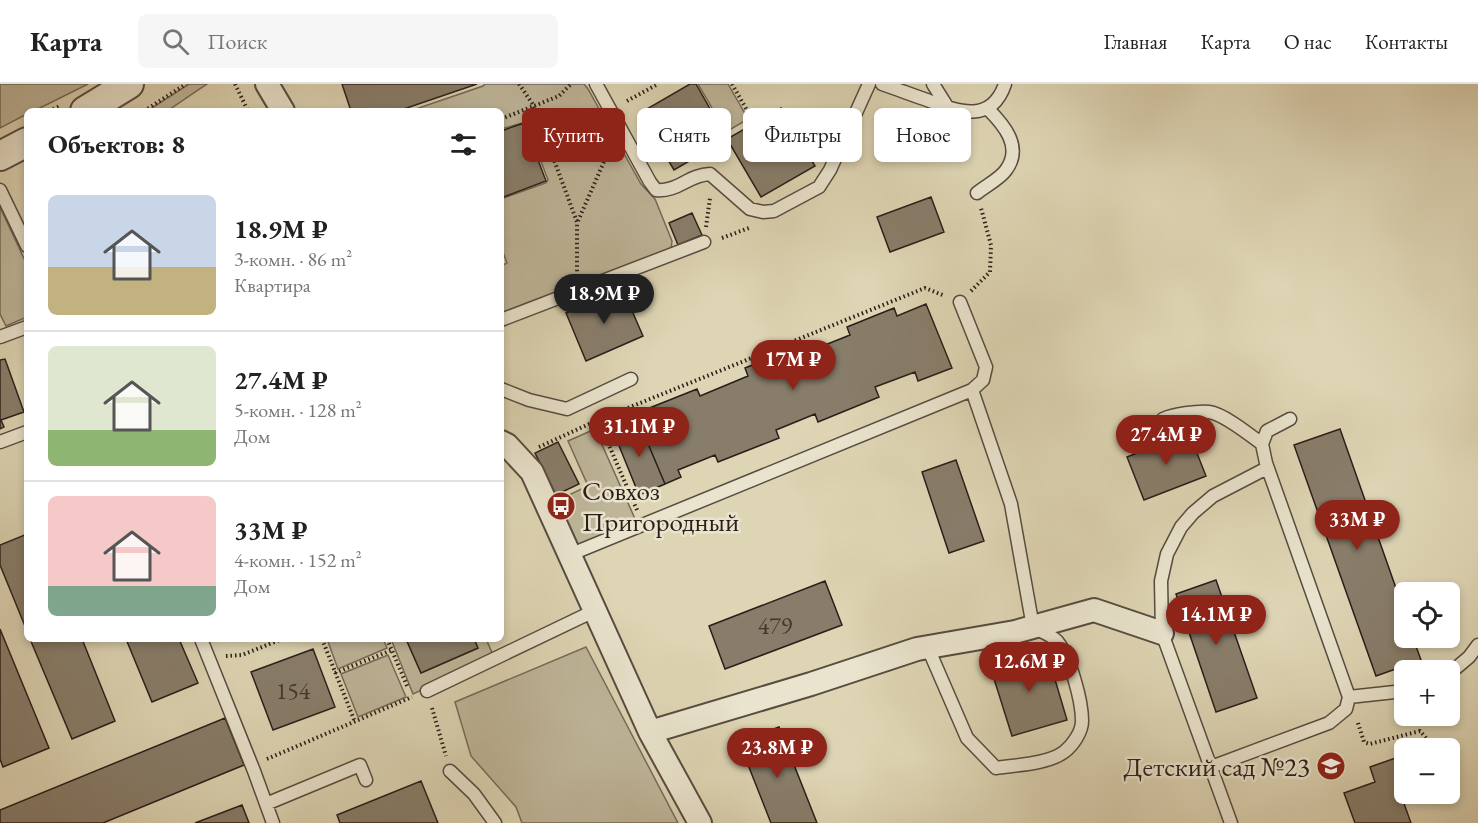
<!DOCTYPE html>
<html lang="ru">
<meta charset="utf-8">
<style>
body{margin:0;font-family:"EB Garamond",serif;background:#f6f6f6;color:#222;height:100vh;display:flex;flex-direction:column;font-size:22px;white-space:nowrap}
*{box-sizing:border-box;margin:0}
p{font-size:20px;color:#767676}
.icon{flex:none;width:33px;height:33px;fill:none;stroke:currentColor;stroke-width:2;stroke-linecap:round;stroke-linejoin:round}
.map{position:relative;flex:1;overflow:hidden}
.drawer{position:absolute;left:24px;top:24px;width:480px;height:534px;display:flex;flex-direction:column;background:#fff;border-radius:9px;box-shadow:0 3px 9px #0003}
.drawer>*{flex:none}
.hud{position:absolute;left:522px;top:24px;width:570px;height:54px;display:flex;gap:12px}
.tools{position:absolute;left:1394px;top:498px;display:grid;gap:12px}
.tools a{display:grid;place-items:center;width:66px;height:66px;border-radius:9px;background:#fff;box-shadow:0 3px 9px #0003;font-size:30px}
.price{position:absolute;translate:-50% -51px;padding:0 14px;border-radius:21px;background:#8f2418;color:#fff;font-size:20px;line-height:39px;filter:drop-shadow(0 2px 3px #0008)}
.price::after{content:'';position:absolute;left:50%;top:36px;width:18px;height:14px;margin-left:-9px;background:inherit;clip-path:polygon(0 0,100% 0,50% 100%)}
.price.on{background:#222;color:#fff}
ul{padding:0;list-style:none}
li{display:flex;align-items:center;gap:18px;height:150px;padding:0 24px}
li+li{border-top:2px solid #e0e0e0}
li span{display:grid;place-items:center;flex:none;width:168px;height:120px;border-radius:9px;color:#555}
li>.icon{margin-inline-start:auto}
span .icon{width:72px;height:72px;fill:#fffc;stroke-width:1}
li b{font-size:26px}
h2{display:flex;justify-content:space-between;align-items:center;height:72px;padding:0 24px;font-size:26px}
.chip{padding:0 21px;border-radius:9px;background:#fff;box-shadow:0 3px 9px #0003;font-size:21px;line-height:54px}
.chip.on{background:#8f2418;color:#fff}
header{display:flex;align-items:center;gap:36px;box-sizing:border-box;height:84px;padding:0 30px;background:#fff;border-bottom:2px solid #e0e0e0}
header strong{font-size:28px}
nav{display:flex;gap:33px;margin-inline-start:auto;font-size:21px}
.search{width:420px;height:54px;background:#f6f6f6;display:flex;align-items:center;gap:15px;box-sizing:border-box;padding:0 21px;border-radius:9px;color:#767676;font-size:22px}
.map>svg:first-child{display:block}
.green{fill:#bfb69a;stroke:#746a5a;stroke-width:1.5}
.building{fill:#887d6a;stroke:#2a1e19;stroke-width:1.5}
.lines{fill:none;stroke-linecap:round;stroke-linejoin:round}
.service-casing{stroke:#574c40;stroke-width:15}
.minor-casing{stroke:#574c40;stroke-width:26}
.tertiary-casing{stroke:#574c40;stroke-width:32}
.path{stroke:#2a1e19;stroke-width:4;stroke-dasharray:1.5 3;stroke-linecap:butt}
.service{stroke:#eae4ce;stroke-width:12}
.minor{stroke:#eae4ce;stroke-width:22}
.tertiary{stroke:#eae4ce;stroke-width:28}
.labels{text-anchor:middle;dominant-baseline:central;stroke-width:5;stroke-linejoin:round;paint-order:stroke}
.number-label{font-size:24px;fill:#42362d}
.poi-label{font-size:27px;fill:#2a1e19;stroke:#eae4ce;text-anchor:start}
</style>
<header>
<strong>Карта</strong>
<div class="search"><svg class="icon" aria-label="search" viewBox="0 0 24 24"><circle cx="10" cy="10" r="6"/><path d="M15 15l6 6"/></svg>Поиск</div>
<nav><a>Главная</a><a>Карта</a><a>О нас</a><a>Контакты</a></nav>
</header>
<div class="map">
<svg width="1478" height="739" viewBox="0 0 1478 739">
<rect width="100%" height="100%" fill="#ded5b4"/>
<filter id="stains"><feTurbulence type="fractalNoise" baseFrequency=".00333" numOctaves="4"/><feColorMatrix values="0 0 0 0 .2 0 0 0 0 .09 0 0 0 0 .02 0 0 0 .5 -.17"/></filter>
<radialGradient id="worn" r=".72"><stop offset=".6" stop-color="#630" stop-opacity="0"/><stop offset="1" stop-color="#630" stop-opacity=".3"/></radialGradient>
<path class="green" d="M0 0H88L34 27H27V30L0 44Z
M189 0H207L167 27H147Z
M485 0H584L588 5 641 100 655 115 672 157 671 165 501 231V182L507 179 501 163V115L546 99 548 96 526 38 501 45V27H410L483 2Z
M698 0H728L748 35 726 48Z
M0 123 27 181V233L6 242 0 230Z
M595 345 636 437 575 464 554 418 588 402 568 357Z
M327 555H383L387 564 338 585Z
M391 555H406L421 589 478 564 474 555H486L494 573 413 610Z
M586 563 678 739H522L516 723 471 672 455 618Z
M388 571 406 613 358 633 341 590Z"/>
<path class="building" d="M342 0H477L398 27H351Z
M690 0H696L727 55 674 86 640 29Z
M781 24 815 82 761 113 727 55Z
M524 39 546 97 501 114V47Z
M931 113 944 148 890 168 877 133Z
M692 129 702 151 678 161 669 139Z
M623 206 643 252 586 277 566 229Z
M926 220 952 284 918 297 915 288 875 303 879 313 818 338 815 330 776 346 779 354 718 378 715 371 678 386 681 393 665 400 638 336 650 332 647 325 697 305 700 312 748 292 745 284 792 265 795 273 850 251 847 243 894 224 897 232Z
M5 275 24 328 1 336 4 343 0 345V276Z
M638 336 665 400 639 411 613 347Z
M1340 345 1404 527V554H1413L1421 576 1376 592 1294 361Z
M1189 349 1206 392 1144 416 1127 373Z
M558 358 579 400 556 411 535 369Z
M956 376 984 457 949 469 922 388Z
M27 450V547L0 481V461Z
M1216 496 1257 614 1216 628 1176 510Z
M825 497 842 541 725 585 709 542Z
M0 545 49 664 3 683 0 675Z
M30 555H82L115 637 72 655Z
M126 555H179L198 599 152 618Z
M406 555H474L478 564 421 589Z
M313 565 335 623 273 646 251 588Z
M1046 565 1067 636 1012 652 990 582Z
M225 634 244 681 103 739H0V726Z
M779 643 817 739H771L739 658Z
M1404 671V710H1414L1402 714 1411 739H1355L1344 709 1375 698 1370 683Z
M421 697 438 739H340L337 731Z
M242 721 249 739H195Z"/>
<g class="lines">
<g class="service-casing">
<path id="service" d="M596 0 650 98 656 106C678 108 688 91 710 90L750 125 763 128 774 127 819 103 830 86 869 0
M882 0C897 5 912 11 927 16 957 27 991 41 1005 0
M933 0 948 24
M0 106 27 162
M977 109C985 102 1000 95 1006 86 1023 63 1004 41 988 25
M501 236 704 158
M0 253 27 243
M501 305 529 316 567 325 631 295
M1163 335C1174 330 1197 327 1209 328 1224 330 1250 351 1262 360
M0 358 27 348
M569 471 972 306 983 296 986 283 960 218
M201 555 254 687 273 739
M928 564 967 654 996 684C1016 681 1048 680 1064 668 1073 661 1082 648 1082 637 1082 616 1070 573 1057 557 1051 551 1040 547 1033 543L1011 420 972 306
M1449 590 1469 573 1478 561
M427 607 594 527
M1349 613 1404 607
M1211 683 1329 639 1346 625 1349 613 1266 379 1262 360 1267 347 1290 335
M450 687 474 710 495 739
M266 720 360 681 366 696
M1231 739 1162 549 1161 497 1167 470 1181 443 1193 429 1213 412 1267 384"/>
</g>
<g class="minor-casing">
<path id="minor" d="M267 0 283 27
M501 358 507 361 532 388 650 648 700 739
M650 648 811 600 917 565 1015 548 1094 526 1162 549"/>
</g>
<g class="tertiary-casing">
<path id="tertiary" d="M85 27 129 0
M0 72 27 58"/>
</g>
<path class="path" d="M235 0 248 27
M519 0 534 22 577 138V188
M732 0 748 28
M627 17 658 0
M49 27 60 22
M144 27 186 0
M501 35 559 12 571 0
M578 137 610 64
M706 143 710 114
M722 154 749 144
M971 207 990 188 991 161 981 124
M539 363 598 336
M637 426 598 336 925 204 945 212
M322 555 355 638
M387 555 408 604
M226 572 242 571 282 555
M335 589 392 566
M432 624 446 672
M1358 639 1364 658 1370 660 1420 647 1427 655 1430 664
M267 675 412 613"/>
<use href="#service" class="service"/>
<use href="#minor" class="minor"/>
<use href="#tertiary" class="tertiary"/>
</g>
<defs>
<g id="bus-disc" transform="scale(1.5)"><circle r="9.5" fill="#8f2418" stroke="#eae4ce"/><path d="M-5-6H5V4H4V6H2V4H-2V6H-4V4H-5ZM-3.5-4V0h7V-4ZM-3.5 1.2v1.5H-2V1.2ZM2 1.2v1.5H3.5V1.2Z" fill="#fff"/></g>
<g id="school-disc" transform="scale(1.5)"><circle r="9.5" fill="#8f2418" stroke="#eae4ce"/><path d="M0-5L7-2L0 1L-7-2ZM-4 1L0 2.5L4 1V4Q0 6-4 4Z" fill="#fff"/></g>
</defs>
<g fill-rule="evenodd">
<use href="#bus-disc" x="561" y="422"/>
<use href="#school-disc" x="1331" y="682"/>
</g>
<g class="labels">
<g class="number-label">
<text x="775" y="541">479</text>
<text x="293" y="606">154</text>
</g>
<g class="poi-label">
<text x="582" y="406">Совхоз<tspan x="582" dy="31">Пригородный</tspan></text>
<text x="1310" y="682" text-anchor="end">Детский сад №23</text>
</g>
</g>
<rect width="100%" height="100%" filter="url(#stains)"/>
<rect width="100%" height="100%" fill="url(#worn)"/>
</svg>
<div class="tools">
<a><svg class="icon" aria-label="locate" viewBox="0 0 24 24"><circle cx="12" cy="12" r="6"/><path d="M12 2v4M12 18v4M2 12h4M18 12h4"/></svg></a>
<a>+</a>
<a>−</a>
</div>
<b class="price on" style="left:604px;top:241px">18.9M ₽</b>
<b class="price" style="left:793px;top:307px">17M ₽</b>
<b class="price" style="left:639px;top:374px">31.1M ₽</b>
<b class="price" style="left:1166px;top:382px">27.4M ₽</b>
<b class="price" style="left:1357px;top:467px">33M ₽</b>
<b class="price" style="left:1216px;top:562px">14.1M ₽</b>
<b class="price" style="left:1029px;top:609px">12.6M ₽</b>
<b class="price" style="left:777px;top:695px">23.8M ₽</b>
<div class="hud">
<a class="chip on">Купить</a>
<a class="chip">Снять</a>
<a class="chip">Фильтры</a>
<a class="chip">Новое</a>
</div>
<section class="drawer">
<h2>Объектов: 8<svg class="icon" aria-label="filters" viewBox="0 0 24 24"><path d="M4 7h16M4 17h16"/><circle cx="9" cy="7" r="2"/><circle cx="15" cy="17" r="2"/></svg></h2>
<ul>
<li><span style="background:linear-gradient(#c9d6e8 60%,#c2b280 0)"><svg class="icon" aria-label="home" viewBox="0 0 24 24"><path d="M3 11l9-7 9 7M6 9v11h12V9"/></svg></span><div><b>18.9M ₽</b><p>3-комн. · 86 m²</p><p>Квартира</p></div></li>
<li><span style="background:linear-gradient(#dfe7d0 70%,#8fb573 0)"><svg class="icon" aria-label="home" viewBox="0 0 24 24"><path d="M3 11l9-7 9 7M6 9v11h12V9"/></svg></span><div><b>27.4M ₽</b><p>5-комн. · 128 m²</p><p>Дом</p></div></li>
<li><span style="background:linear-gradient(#f6c9c9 75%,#7fa58c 0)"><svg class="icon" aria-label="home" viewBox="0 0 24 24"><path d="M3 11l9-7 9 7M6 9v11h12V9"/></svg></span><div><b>33M ₽</b><p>4-комн. · 152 m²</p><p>Дом</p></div></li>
</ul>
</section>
</div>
